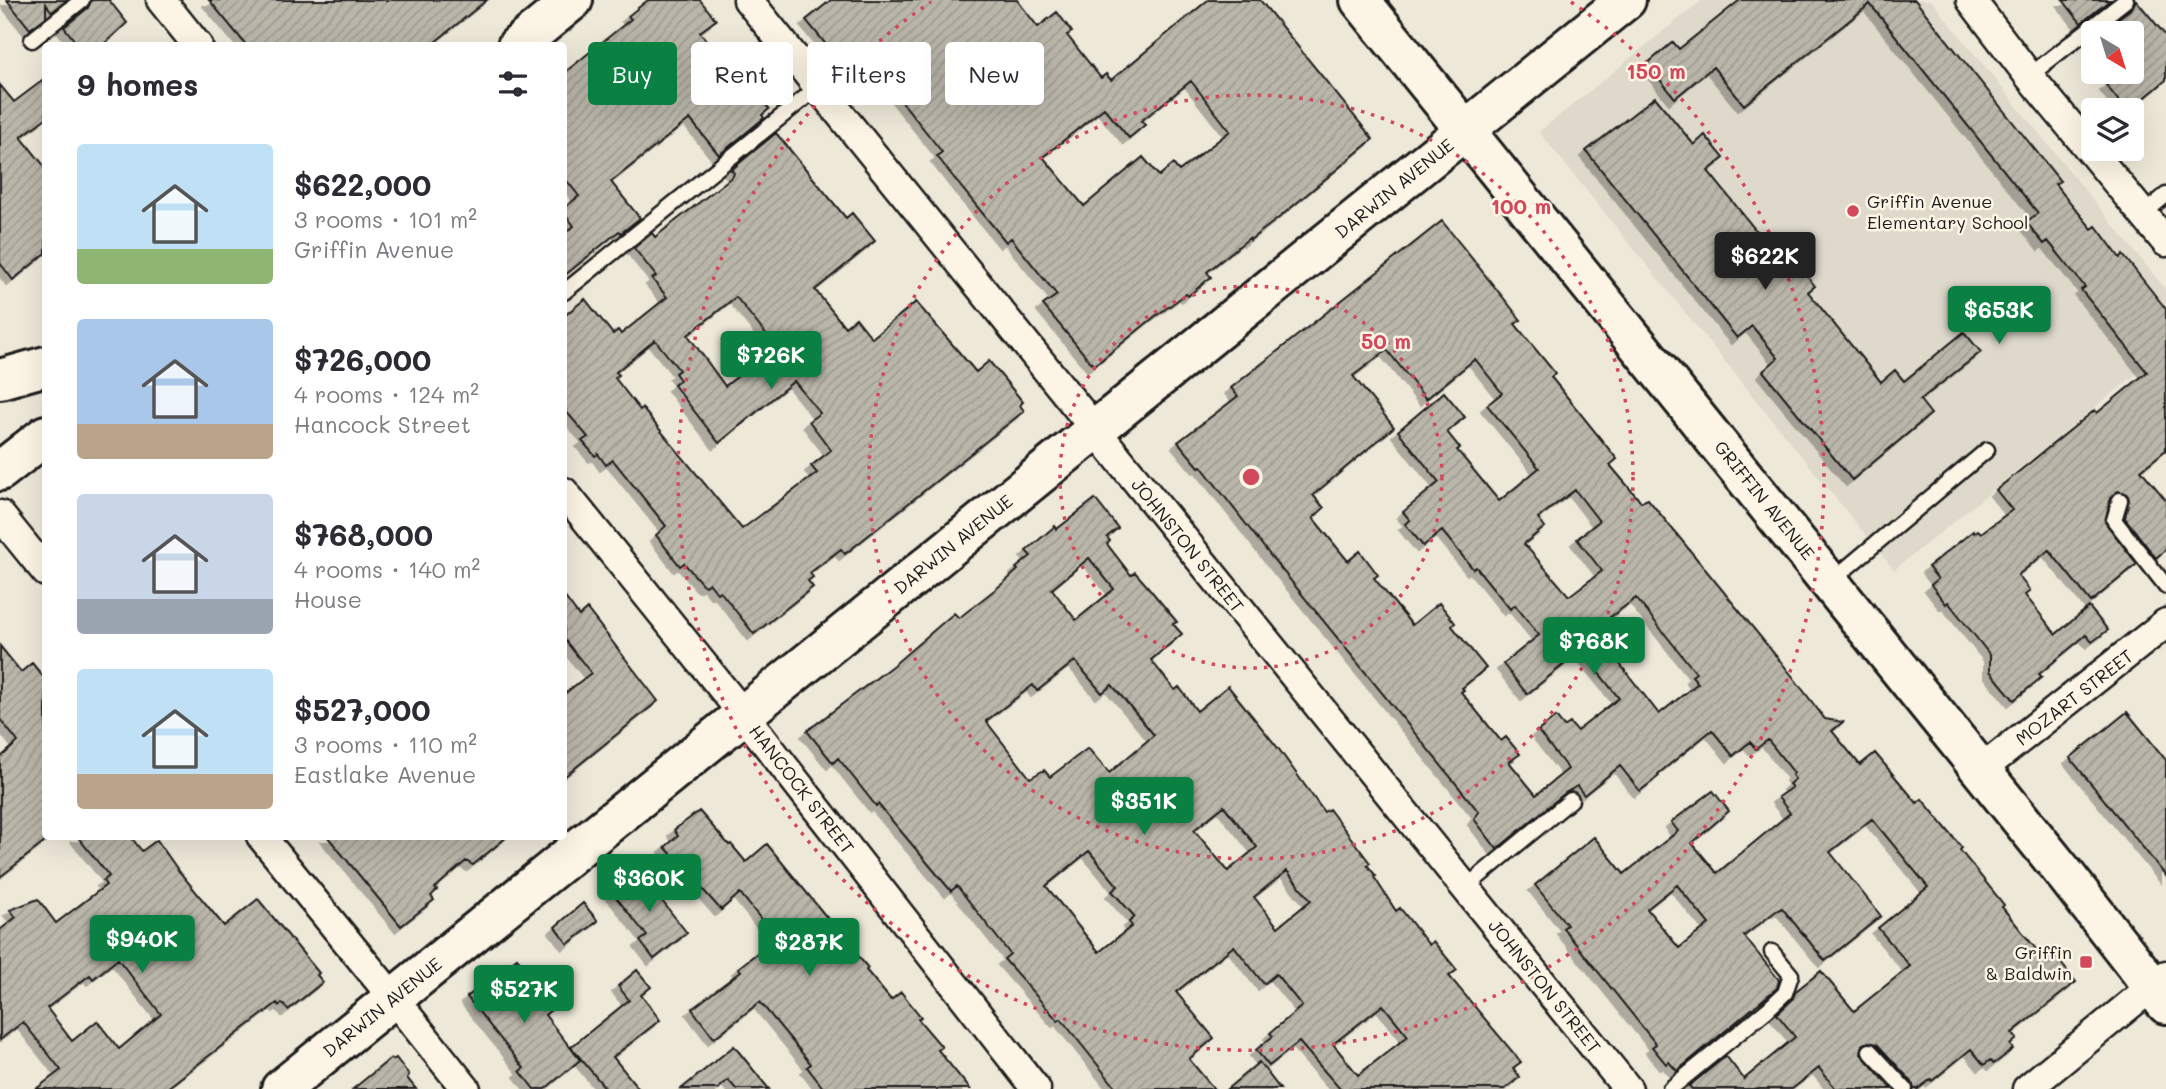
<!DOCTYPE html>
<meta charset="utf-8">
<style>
body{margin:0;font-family:Mali,sans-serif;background:#f2f2f3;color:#2b2b33;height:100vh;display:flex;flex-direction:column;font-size:26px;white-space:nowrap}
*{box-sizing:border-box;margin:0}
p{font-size:23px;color:#7c7c81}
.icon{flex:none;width:38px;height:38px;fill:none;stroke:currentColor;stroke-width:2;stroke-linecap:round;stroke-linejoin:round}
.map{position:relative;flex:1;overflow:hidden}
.sheet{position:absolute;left:42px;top:42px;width:525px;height:798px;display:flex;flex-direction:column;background:#fff;border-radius:7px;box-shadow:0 7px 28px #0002}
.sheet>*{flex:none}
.banner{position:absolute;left:588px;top:42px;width:665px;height:63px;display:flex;gap:14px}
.needle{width:46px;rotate:142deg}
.fabs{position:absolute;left:2081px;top:21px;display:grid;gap:14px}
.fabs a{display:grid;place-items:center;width:63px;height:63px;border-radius:7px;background:#fff;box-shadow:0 7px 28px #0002;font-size:35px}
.price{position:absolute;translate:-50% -60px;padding:0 16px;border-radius:7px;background:#0b8043;color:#fff;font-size:23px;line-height:46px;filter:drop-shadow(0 2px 4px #0008)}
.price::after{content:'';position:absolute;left:50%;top:42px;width:21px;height:16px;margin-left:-10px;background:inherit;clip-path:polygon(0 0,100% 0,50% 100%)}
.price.selected{background:#222;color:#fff}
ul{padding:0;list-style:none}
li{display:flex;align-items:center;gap:21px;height:175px;padding:0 35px}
li span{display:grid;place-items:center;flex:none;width:196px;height:140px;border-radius:7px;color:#555}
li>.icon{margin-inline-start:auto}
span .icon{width:84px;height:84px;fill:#fffc;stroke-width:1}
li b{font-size:30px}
h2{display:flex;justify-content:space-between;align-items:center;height:84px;padding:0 35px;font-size:30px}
.tag{padding:0 24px;border-radius:7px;background:#fff;box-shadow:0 7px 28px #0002;font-size:24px;line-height:63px}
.tag.selected{background:#0b8043;color:#fff}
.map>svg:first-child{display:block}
.built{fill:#ded9cb}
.building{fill:url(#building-hatch);stroke:#1c1c1c;stroke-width:2;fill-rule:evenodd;filter:url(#shadow)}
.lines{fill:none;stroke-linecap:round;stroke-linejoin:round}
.lane-casing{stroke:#1c1c1c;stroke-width:19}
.street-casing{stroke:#1c1c1c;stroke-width:33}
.secondary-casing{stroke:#1c1c1c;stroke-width:44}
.lane{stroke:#fcf5e5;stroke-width:14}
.street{stroke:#fcf5e5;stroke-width:28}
.secondary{stroke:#fcf5e5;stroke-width:38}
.ring{fill:none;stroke:#d1495b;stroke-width:3.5;stroke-dasharray:3.5 7}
.poi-dot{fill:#d1495b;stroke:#fcf5e5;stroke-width:2.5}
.labels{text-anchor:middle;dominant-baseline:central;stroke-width:5;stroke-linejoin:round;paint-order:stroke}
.street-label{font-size:18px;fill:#1c1c1c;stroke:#fcf5e5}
.poi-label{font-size:18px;fill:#1c1c1c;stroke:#fcf5e5;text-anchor:start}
.centre{fill:#d1495b;stroke:#fcf5e5;stroke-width:3.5}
.ring-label{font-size:21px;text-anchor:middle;font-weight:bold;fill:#d1495b;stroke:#fcf5e5;stroke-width:5;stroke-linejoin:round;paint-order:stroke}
</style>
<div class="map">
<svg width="2166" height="1089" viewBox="0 0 2166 1089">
<defs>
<pattern id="building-hatch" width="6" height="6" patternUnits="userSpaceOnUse" patternTransform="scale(1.75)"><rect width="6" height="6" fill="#bab6aa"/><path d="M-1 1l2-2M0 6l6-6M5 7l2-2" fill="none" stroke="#9f9c92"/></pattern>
<filter id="shadow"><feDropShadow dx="-6" dy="6" stdDeviation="0" flood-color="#0004"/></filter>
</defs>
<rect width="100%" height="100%" fill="#eee8d9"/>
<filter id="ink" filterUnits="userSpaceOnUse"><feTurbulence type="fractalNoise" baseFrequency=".0143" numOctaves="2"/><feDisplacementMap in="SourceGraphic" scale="14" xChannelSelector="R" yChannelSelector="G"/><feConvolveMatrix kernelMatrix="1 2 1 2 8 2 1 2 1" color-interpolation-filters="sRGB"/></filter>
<g filter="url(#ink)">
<path class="built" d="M1702 0H1931L2166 290V350L1894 570 1539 132Z"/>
<path class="building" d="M7 0H67L52 12 46 4V17L30 29Z
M91 0H109L127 23 102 46H79L64 27 88 8Z
M209 0H487L430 46H247Z
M648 0H700L716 20 700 32 725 64 729 60 738 72 745 67 766 94 761 99 769 109 762 115 764 118 719 155 690 119 611 182 640 218 621 233 619 231 564 276V234L574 226 564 212V208L579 196 564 177V73L631 19 628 16Z
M831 0H1017L1038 27 1057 12 1072 32 1067 35 1101 78 1106 74 1111 80 1208 0H1260L1373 139 1280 217 1250 240 1249 238 1207 272 1211 277 1188 296 1186 294 1153 318 1094 366 1043 305 1057 295 1011 238 1006 242 961 187 937 156 942 152 868 59 850 74 806 20ZM1191 81 1230 131 1179 171 1173 164 1159 176 1143 157 1084 206 1043 157 1104 108 1129 138 1145 125 1141 121Z
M1740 0H1915L2060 181 2055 184 2092 229 2096 226 2120 258 2123 255 2166 309V450L2141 470 2166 500V549L2156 558 2125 518 2129 498 2126 493 2118 491 2111 497 2105 522 2137 564 2091 602 2049 550 2018 575 2030 591 2025 595 2056 634 2089 607 2108 630 2092 642 2086 635 2039 674 2042 677 2014 700 1990 671V655L1948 602 1946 604 1931 585 1938 579 1928 567 1973 531 1974 533 1978 530 1981 533 2012 510 1996 490 2095 410 2097 413 2147 372 2081 290 2085 287 2069 267 2048 241 2044 244 2026 222 2038 213 1870 4 1744 105 1713 67 1675 98 1647 64 1673 42 1679 49Z
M2063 0H2110L2081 23Z
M2136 0 2166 36V80L2130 110H2126L2106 85 2122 72H2132V33H2099L2132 8Z
M46 78V118L21 137 46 168V253L13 280 0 263V85L14 102Z
M1655 97 1694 145 1705 135 1724 158 1708 171 1786 268 1790 265 1792 267 1797 263 1815 286 1808 292 1881 382 1895 370 1904 381 1964 332 1981 352 1920 400 1931 414 1852 480 1763 371 1778 358 1752 326 1737 338 1586 151Z
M776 133 846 218 852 213 875 241 815 290 845 327 856 318 872 338 916 302 976 372 989 361 1023 402 1020 405 1024 411 845 554 841 549 810 573 813 577 808 581 813 587 754 634 720 591 717 593 709 583 705 586 702 584 684 563 680 566 656 535 666 526 613 460 606 465 598 454 595 456 582 441 588 437 564 409V316L585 299 613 334 618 330 621 334 667 297 652 279 656 276 634 248 652 233 655 237 733 176 734 173 731 170ZM736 297 776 347 725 386 688 335ZM655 340 679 370 675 373 680 380 674 385 719 443 794 381 820 413 809 421 831 450 811 466 817 473 742 529 642 408 640 410 615 378 619 375 616 372Z
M1442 221 1521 320 1515 324 1555 373 1551 377 1617 459 1610 465 1641 502 1648 499 1790 673 1825 719 1843 722 1832 731 1860 765 1875 753 1917 803 1922 799 1962 848 1960 850 2004 905 2002 907 2044 959 2053 953 2076 982 2012 1033 2017 1039 2010 1045 2013 1049 1994 1064 1990 1060 1984 1065 1971 1049 1932 1081 1931 1079 1918 1089H1914L1912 1082 1877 1044 1869 1042 1863 1044 1861 1054 1892 1089H1836L1819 1068 1792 1089H1692L1689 1086 1726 1056 1744 1079 1795 1037 1777 1014 1792 1000 1796 991 1821 971 1854 1011 1910 966 1878 928 1928 887 1872 819 1830 852 1881 916 1825 961 1782 908 1776 911 1744 936 1779 980 1777 988 1677 1071 1669 1062 1666 1064 1652 1047 1656 1044 1563 928 1567 925 1535 885 1594 837 1624 874 1678 831 1671 822 1713 791 1729 811 1692 843 1717 873 1790 813 1778 797 1792 787 1789 784 1795 779 1792 775 1794 773 1768 740 1756 749 1750 742 1733 756 1712 730 1658 774 1659 776 1640 791 1620 766 1584 795 1577 786 1565 793 1497 849 1474 819 1479 812 1273 559 1201 466 1199 467 1178 442 1238 396 1231 388ZM1387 350 1426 399 1475 359 1502 393 1487 405 1539 468 1499 501 1457 450 1460 448 1447 432 1465 417 1444 392 1398 431 1439 482 1403 512 1410 520 1405 524 1423 546 1442 531 1473 569 1476 567 1510 609 1515 605 1539 635 1503 664 1527 694 1581 651 1619 698 1577 731 1570 723 1564 727 1556 717 1538 731 1568 769 1536 795 1509 762 1520 754 1506 737 1501 741 1461 692 1464 690 1462 688 1486 668 1452 626 1455 623 1439 603 1412 625 1374 578 1378 575 1360 551 1348 561 1313 518 1324 508 1313 495 1394 427 1353 376ZM1575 490 1599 521 1577 539 1602 571 1569 596 1524 544 1545 527 1538 518ZM1636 598 1696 673 1692 676 1698 683 1659 714 1620 664 1623 662 1596 628ZM1677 885 1709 924 1679 948 1647 909Z
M1095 499 1118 528 1107 537 1110 541 1107 544 1131 575 1135 572 1148 587 1177 622 1173 624 1182 634 1151 660 1175 690 1179 687 1197 711 1228 686 1278 748 1324 812 1329 809 1370 863 1367 865 1376 876 1374 877 1396 911 1400 908 1429 945 1433 941 1457 970 1449 976 1521 1062 1513 1068 1520 1077 1505 1089H1340L1299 1042 1269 1066 1256 1050 1273 1036 1270 1033 1302 1006 1276 974 1264 984 1234 946 1176 992 1214 1038 1189 1059 1214 1089H1117L1061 1019 1058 1021 1004 959 1010 954 957 886 951 891 878 804 876 806 838 758 833 763 807 731 896 663 954 613 959 618 1007 580 1018 570 1016 568 1031 556 1026 551 1055 526 1057 529ZM1089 558 1114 589 1076 620 1052 589ZM1075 661 1102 693 1112 685 1154 735 1109 773 1088 748 1050 777 1044 770 1030 778 986 721 1033 685 1037 691ZM1224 806 1257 847 1228 871 1194 830ZM1089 851 1118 886 1112 891 1135 917 1129 922 1132 926 1099 952 1046 886ZM1287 871 1311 900 1278 927 1254 897ZM1383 1005 1408 1036 1358 1075 1333 1044Z
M564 596 579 616 587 609 658 701 564 777V694L591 673 564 639Z
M0 646 21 672 32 663 46 680V841L0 877V758L18 742 0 719Z
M2127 712 2166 760V876L2070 758Z
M699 811 729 845 731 844 746 862 767 844 868 968 866 970 891 1000 901 992 921 1017 918 1019 942 1047 938 1050 970 1089H824L807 1067 811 1064 760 1002 714 1038 692 1009 741 971 738 968 776 938 740 893 721 910 665 847 678 836 674 830Z
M77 836H130L142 851 157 840 178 870 224 926 258 899 319 973 317 975 323 982 288 1010 282 1003 279 1006 277 1003 166 1089H36L61 1070 23 1022 0 1040V930L16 917 10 910 38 899 56 923 106 885 103 881 109 876ZM118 959 161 1014 119 1049 97 1021 72 1041 47 1008 90 975 93 979Z
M327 836H508L473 865 466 861 435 888 437 890 431 896 434 900 401 926Z
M638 870 687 933 654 959 640 941 647 936 611 891Z
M583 903 598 921 568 944 555 927Z
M517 958 531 975 527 978 552 1009 545 1015 580 1060 545 1089H534L520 1071 524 1068 467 997Z
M637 970 651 987 641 995 660 1020 613 1057 639 1089H606L571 1047 629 1000 618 986Z
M734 1046 769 1089H736L728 1080 718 1089H681Z
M391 1058 392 1060 396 1058 409 1075 407 1078 416 1089H353Z
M1259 1062 1280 1089H1227Z"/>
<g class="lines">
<g class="lane-casing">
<path id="lane" d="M32 40 82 0
M2029 76 2126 0
M2143 214 2166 195
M564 292 818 87
M2120 500 2114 520 2166 586
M1830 582 1987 450
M1465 888 1571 800
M1870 1051 1905 1089
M1670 1089 1767 1010 1785 993 1791 975 1772 952"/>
</g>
<g class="street-casing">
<path id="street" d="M161 0 198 46
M748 0 1628 1089
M1971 0 2029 76 2166 242
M564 492 743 714 1036 1089
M0 515 46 572
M1981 770 2166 623
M261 836 394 999 466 1089
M2027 1089 2166 975"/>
</g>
<g class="secondary-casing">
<path id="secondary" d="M1360 0 2067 877 2166 1004
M517 46 573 0
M0 379 46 366
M0 471 46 435
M281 1089 1626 0"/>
</g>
<use href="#lane" class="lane"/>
<use href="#street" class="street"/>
<use href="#secondary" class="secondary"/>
</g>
</g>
<g class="ring">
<circle cx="1251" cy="477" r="191"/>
<circle cx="1251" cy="477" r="382"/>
<path d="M1571 2A573 573 0 1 1 931 2"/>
</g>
<g class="poi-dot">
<circle cx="1853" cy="211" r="7"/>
<rect x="2079" y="955" width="14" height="14" rx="3.5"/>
</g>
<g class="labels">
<g class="street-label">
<text transform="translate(1394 188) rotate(-39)">DARWIN AVENUE</text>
<text transform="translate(1765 500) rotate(51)">GRIFFIN AVENUE</text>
<text transform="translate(953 544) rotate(-39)">DARWIN AVENUE</text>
<text transform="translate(1188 545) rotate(51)">JOHNSTON STREET</text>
<text transform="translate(2074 697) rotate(-38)">MOZART STREET</text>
<text transform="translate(802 789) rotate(52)">HANCOCK STREET</text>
<text transform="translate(1545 986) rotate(51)">JOHNSTON STREET</text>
<text transform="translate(382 1007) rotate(-39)">DARWIN AVENUE</text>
</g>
<g class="poi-label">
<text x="1867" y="201">Griffin Avenue<tspan x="1867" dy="21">Elementary School</tspan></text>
<text x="2072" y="952" text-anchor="end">Griffin<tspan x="2072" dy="21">&amp; Baldwin</tspan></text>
</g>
</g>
<circle cx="1251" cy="477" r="10" class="centre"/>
<g class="ring-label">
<text x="1656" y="79">150 m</text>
<text x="1521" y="214">100 m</text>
<text x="1386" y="349">50 m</text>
</g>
</svg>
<div class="fabs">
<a><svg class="needle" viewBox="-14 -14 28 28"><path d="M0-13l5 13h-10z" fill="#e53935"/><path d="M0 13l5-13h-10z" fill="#7c7c81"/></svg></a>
<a><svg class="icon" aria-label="layers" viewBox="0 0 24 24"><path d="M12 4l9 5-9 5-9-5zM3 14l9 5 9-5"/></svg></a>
</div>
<b class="price selected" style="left:1765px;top:292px">$622K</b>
<b class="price" style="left:1999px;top:346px">$653K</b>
<b class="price" style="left:771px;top:391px">$726K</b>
<b class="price" style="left:1594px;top:677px">$768K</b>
<b class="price" style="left:1144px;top:837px">$351K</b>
<b class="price" style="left:649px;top:914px">$360K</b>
<b class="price" style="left:142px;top:975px">$940K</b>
<b class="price" style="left:809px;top:978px">$287K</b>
<b class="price" style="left:524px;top:1025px">$527K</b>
<div class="banner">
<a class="tag selected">Buy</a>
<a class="tag">Rent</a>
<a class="tag">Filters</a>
<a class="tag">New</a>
</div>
<section class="sheet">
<h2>9 homes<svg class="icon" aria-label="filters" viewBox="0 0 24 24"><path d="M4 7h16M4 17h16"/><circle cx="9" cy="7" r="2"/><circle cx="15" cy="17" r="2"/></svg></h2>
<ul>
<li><span style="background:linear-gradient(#bfe0f5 75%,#8fb573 0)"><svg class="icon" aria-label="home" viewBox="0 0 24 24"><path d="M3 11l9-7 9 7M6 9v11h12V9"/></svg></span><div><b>$622,000</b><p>3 rooms · 101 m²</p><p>Griffin Avenue</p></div></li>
<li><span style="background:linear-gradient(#a9c7e8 75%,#b9a48a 0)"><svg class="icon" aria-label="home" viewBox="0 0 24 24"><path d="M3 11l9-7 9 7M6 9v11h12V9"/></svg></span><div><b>$726,000</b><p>4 rooms · 124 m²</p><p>Hancock Street</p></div></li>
<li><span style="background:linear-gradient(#c9d6e8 75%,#9aa5b1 0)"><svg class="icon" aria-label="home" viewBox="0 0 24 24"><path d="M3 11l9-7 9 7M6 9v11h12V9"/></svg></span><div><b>$768,000</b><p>4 rooms · 140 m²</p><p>House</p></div></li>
<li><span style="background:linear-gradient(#bfe0f5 75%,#b9a48a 0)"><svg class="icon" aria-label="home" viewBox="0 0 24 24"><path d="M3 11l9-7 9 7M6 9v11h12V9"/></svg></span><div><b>$527,000</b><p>3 rooms · 110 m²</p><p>Eastlake Avenue</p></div></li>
</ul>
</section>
</div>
